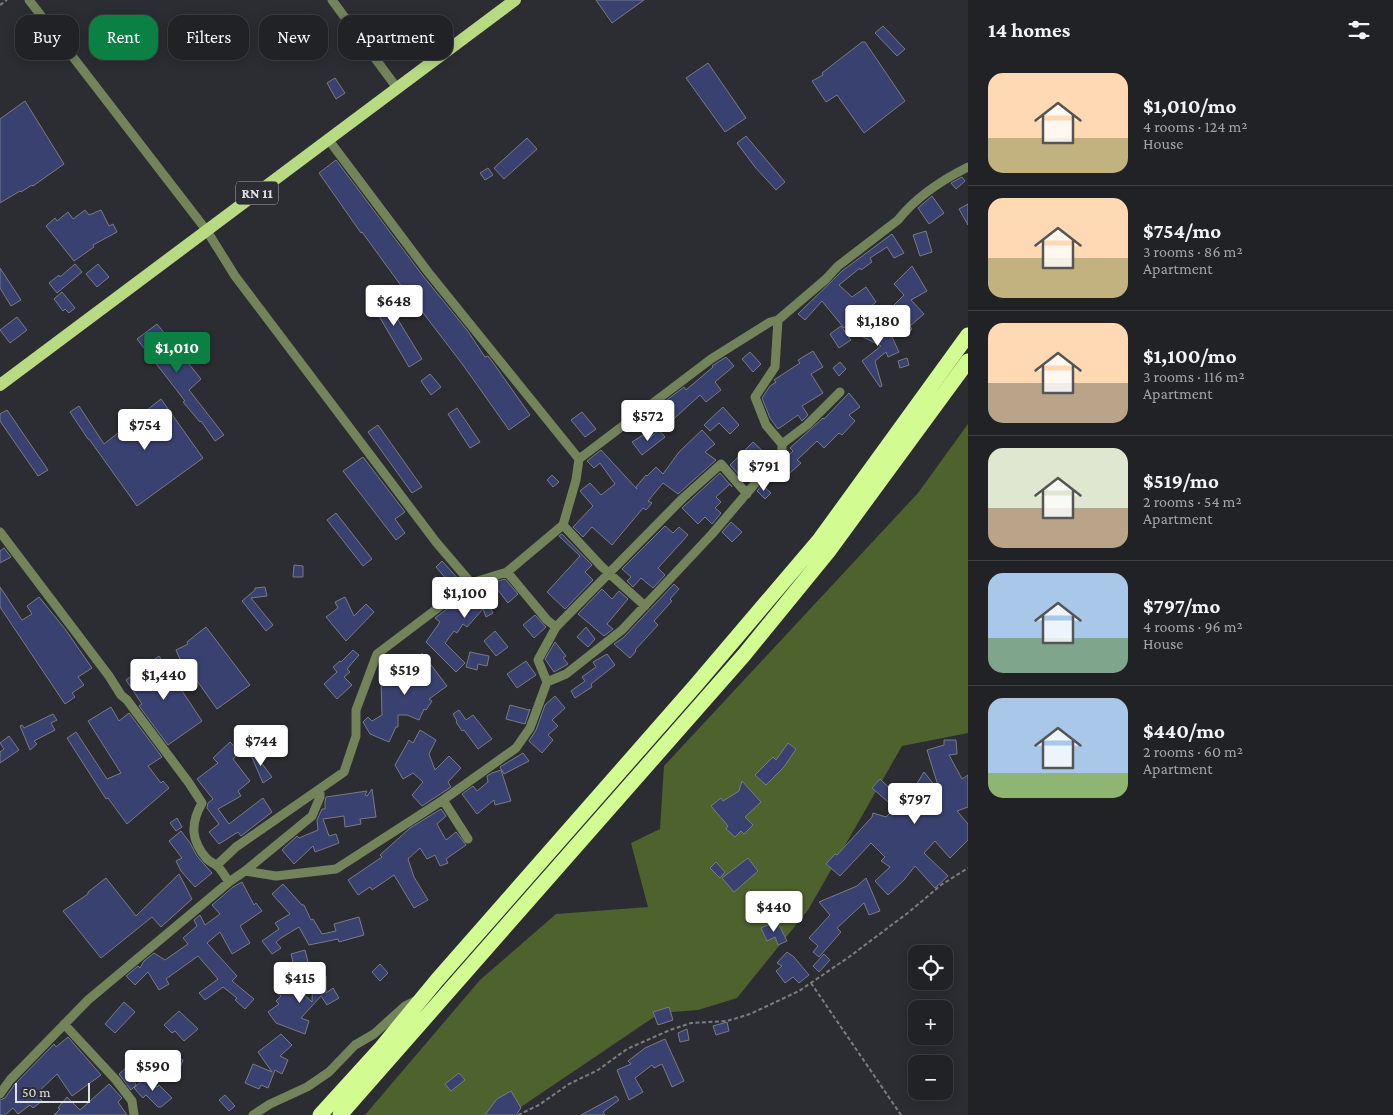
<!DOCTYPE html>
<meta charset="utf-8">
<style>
body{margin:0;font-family:"Crimson Pro",serif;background:#2d2f32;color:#f1f3f6;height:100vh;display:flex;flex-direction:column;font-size:19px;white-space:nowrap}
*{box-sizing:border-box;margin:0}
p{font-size:16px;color:#a2a4a7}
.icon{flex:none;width:28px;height:28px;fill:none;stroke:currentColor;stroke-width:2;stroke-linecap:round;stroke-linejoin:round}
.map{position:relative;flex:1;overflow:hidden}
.panel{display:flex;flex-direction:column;background:#212226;width:425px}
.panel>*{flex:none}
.hud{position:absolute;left:15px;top:15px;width:475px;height:45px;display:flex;gap:10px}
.controls{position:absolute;left:908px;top:945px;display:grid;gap:10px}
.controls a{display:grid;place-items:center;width:45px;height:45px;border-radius:10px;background:#212226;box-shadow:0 2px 12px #0003,0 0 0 1px #3e3f43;font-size:25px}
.scale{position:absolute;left:15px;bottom:12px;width:75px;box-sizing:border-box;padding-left:5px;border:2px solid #e0e1e4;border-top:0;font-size:14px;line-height:18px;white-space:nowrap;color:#e0e1e4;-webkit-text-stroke:4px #2c2d33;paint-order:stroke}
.price{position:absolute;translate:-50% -42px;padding:0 11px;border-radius:5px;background:#fff;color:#222;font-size:16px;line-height:32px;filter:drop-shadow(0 1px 2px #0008)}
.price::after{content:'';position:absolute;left:50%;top:30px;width:15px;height:11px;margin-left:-8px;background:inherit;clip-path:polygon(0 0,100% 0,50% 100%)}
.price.on{background:#0b8043;color:#fff}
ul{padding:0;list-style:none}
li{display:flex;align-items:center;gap:15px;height:125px;padding:0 20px}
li+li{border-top:1px solid #3e3f43}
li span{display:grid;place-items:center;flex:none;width:140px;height:100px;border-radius:15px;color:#555}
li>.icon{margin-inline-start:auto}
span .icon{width:60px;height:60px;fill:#fffc;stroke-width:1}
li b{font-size:21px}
h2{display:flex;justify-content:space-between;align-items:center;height:60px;padding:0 20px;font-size:21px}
.chip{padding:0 18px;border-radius:15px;background:#212226;box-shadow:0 2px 12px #0003,0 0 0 1px #3e3f43;font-size:18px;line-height:45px}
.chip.on{background:#0b8043;color:#fff}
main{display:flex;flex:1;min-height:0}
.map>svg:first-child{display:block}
.forest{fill:#4e622e}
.building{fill:#394171;stroke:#797b82}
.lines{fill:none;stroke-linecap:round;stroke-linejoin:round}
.path{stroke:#7c7d82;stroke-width:2;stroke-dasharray:4 2.5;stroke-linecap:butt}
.street{stroke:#73845b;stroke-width:9}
.primary{stroke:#b7da83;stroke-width:12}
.highway{stroke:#d2fc92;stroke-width:15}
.labels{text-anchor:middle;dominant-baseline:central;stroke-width:4.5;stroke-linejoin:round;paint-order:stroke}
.shield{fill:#2c2d33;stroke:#aaabaf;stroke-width:1}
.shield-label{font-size:14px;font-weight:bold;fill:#e0e1e4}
</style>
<main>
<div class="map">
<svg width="968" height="1115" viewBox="0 0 968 1115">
<rect width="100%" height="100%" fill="#2c2d33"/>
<path class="forest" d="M968 424V733L902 746 808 910 737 998 698 1010 660 1013 509 1115H365L480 980 556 914 648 907 631 843 660 829 664 766 918 493Z"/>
<path class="building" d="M596 0H644L612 23Z
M883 26 905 49 897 56 875 33Z
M286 32 294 42 285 49 277 39Z
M311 40 312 48 304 49 303 41Z
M862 42H865L905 101 864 133 837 95 826 102 812 81 823 75 822 73Z
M708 63 746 118 725 132 686 78Z
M335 78 345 93 336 99 327 83Z
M25 101 64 164 33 186 32 185 21 192 20 191 0 203V119Z
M746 136 785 182 776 190 755 167 737 143Z
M527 138 537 149 504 179 494 168Z
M336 160 423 276 467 330 485 357 488 356 494 364 530 415 509 430 463 365 414 301 413 302 362 232 361 233 319 173Z
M488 168 493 175 485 180 480 173Z
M962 177 965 181 956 189 951 183Z
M932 196 944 213 929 224 918 208Z
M968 204V225L959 209Z
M85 210 89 215 101 210 109 226 113 224 117 232 93 245 94 247 74 261 46 226 55 218 57 221 68 212 73 219Z
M926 231 932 252 920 256 913 235Z
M892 234 904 253 894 258 887 247 870 258 872 262 861 270 860 268 839 285 852 297 866 287 876 302 844 328 822 301 805 320 798 314 842 271Z
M75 264 82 272 57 293 49 283 59 275 60 277Z
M98 264 109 277 97 287 86 274Z
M912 266 927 291 911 300 924 314 910 326 912 329 905 335 891 320 900 311 894 305 904 295 894 284Z
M0 268 21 300 11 306 0 288Z
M378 287 422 359 409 367 366 294Z
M62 292 75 308 69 313 65 309 63 311 54 299Z
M17 317 27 330 10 343 0 330Z
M869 321 882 328 886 324 899 352 888 357 886 352 875 361 882 386 880 387 862 361 881 346 861 336Z
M157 324 201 379 189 390 224 435 215 441 201 421 200 422 183 402 185 401 137 339Z
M841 326 851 340 839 348 830 334Z
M813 351 823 367 811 374 823 393 802 406 808 415 802 421 798 415 778 429 770 418 762 398 770 386 776 382 774 380 800 363 798 360Z
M750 352 761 364 753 372 742 359Z
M726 357 734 366 715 382 721 390 706 402 700 395 666 426 652 411 684 387 686 390 713 367 712 366Z
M907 358 909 365 900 368 898 361Z
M840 362 846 369 839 376 833 368Z
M430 374 441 387 431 395 421 381Z
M849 393 860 407 849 415 855 421 842 435 839 433 824 448 817 441 797 460 801 463 789 474 780 464 793 451 790 448 823 418 824 419Z
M161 399 203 458 137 506 89 439H88L70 412 79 406 104 444Z
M723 407 739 425 730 434 719 423 710 431 704 425Z
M457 408 480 442 470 448 448 414Z
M7 410 48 470 38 476 0 421V414Z
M582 412 596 429 585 437 571 420Z
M378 425 422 487 412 493 368 432Z
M659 430 665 437 642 455 632 442 643 435 647 440Z
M702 430 715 444 705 452 716 460 678 494 663 483 648 501 652 503 646 510 643 508 612 545 592 527 583 537 573 527 593 506 580 491 590 483 601 495 615 484 600 463 594 468 587 461 601 450 637 489 636 487 646 475 647 476 656 467 663 474 679 452Z
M753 442 766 454 761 459 765 463 748 482 743 477 742 478 730 465Z
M363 457 405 512 395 519 405 533 396 540 343 471Z
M720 473 732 487 730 484 716 497 721 502 715 508 721 513 712 524 705 517 698 524 682 508Z
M552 475 559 482 553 487 547 480Z
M762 485 771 493 765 499 757 491Z
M336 513 372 559 363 566 327 520Z
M731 522 742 532 732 542 722 532Z
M665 526 673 533 679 527 688 535 658 568 665 575 653 588 641 578 633 587 627 581 631 577 622 569Z
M562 534 592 565 585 572 593 580 565 609 547 592 580 556 559 536Z
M4 548 11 557 0 563V551Z
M442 561 461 582 454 588 436 567Z
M294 565 303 566V577H293Z
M505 579 518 594 508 603 498 590 486 600 493 613 486 617 483 609 467 627 463 624 457 633 454 631 445 643 465 663 456 672 426 642 440 622 435 618 472 590 474 594 490 586 488 584Z
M674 584 679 589 670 599 672 601 654 621 658 625 635 650 636 651 630 658 614 644 623 638Z
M0 587 22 620 32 614 27 606 39 597 65 629 92 668 78 677 84 685 72 693 75 697 65 704 0 607Z
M265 587 267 596 251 598 273 625 266 631 242 601 255 590V588Z
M602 589 612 599 619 591 628 599 607 624 613 629 604 636 578 614Z
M345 597 354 616 366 604 374 612 346 641 326 617 338 608 335 602Z
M535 615 546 627 534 638 523 625Z
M206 627 250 685 217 709 183 661 181 662 176 650 188 644 187 642Z
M586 627 595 639 588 647 577 637Z
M495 631 508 647 496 656 484 641Z
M555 642 566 656 563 658 568 664 554 672 545 659Z
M353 650 359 655 347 669 350 672 344 677 352 685 337 699 324 684 337 672 333 667 340 661 341 662Z
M470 652 489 656 487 666 478 664 477 670 466 667Z
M422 653 447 686 429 699 432 701 426 710 424 709 419 720 407 715H398V727H396L389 742 370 734 363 722 368 717 372 721 382 715 381 679 384 678 390 664 401 669 404 663 411 666 413 660 418 662Z
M607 654 615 665 591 684 592 687 575 698 571 691 585 681 582 677 596 667 593 662Z
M159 656 202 721 168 745 139 706 142 704 126 680Z
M526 661 536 675 517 688 507 674Z
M555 696 565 708 552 720 558 726 548 735 553 740 542 753 529 741 536 730 545 705Z
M510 705 529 710 530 709 525 724 506 719Z
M111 707 119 721 129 713 162 757 148 766 161 783 163 781 169 788 127 824 108 798 106 799 67 738 76 732 107 779 121 773 88 721Z
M459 710 466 720 473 715 492 739 478 749 464 730 462 731 456 722 457 721 453 714Z
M53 714 57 720 51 723 55 730 34 741 37 744 30 750 20 726 22 725 24 728Z
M420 730 436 740 429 754 435 770 449 756 461 768 448 782 451 787 422 806 412 795 423 782 413 773 403 779 395 765 409 740 413 743Z
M9 736 19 750 0 763V752L4 749 0 743Z
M944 740H956L957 754 949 755 962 779 968 775V807L957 811 968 824V840L950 858 935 841 924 853 948 876 935 888 915 866 904 880 888 895 875 881 890 867 881 861 885 857 871 843 840 876 826 864 835 854 837 855 872 817 873 813 886 817 895 808 872 788 880 779 905 803 924 772 940 792 927 750 944 745Z
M230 742 240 752 233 759 250 781 238 791 241 796 218 809 229 824 263 798 272 812 241 836 238 832 219 844 209 832 219 824 207 808 208 803 213 799 197 779 218 763 213 758Z
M788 743 796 749 784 767 766 785 755 775 773 757 776 760Z
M253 751 255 754 259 752 263 760 260 761 272 777 263 783 250 753Z
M523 753 529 761 504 774 500 767Z
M501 770 511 801 495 805 494 800 477 814 462 794 473 786 477 791 488 782 487 776 492 773Z
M742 781 761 802 745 817 753 825 744 834 741 831 735 837 726 829 728 826 711 806 721 798 723 801 739 791Z
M372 789 376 817 360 819 361 824 345 827 344 816 323 819 329 836 336 834 339 843 315 852 313 846 294 864 282 850 297 836 299 838 318 830 317 820 322 809H325V802L326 797 367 791 365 795 367 796Z
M441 809 446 816 437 824 446 840 456 832 466 845 446 859 448 863 440 866 435 855 427 859 420 848 408 859 414 877 428 900 414 908 394 875 372 890 370 887 358 895 348 880 382 857 380 855 410 828Z
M177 818 182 827 176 831 170 823Z
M181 831 190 843 197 856 212 873 195 887 181 871 176 861 182 858 169 841Z
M748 858 758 871 734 892 722 878Z
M716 862 725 872 720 878 710 868Z
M179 874 192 899 161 927 152 917 101 958 63 911 88 894V892L106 878 136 916Z
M866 878 880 911 869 915 864 903 837 928 841 932 819 957 813 952 818 946 809 938 830 915 819 902 857 886Z
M242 882 254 905 256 903 262 911 240 926 250 943 232 954 220 932 207 943 237 976 232 981 254 999 245 1009 235 1000 237 998 223 987 205 1000 199 993 218 979 198 956 166 979 169 984 159 990 148 972 135 985 126 976 138 966 140 968 144 961 154 953 165 960 188 944 183 938 197 926 194 920 200 915 205 925 220 914 212 905 233 887Z
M283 884 302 905H304L311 920 313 919 322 934 336 931 334 924 359 917 364 935 339 942 338 939 309 945 299 927 281 938 276 942 281 948 272 954 262 941 279 929 275 923 290 914 272 894Z
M777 921 787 941 778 945 775 937 767 941 761 928Z
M305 950 308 962 294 966 291 954Z
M787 952 794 957 809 975 799 983 793 977 785 983 776 971 782 966 777 963Z
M824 954 830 960 819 972 813 966Z
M380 964 388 973 380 981 372 972Z
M313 976H326V993L333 988 339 998 327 1005 321 996 301 1018 309 1021 305 1034 276 1023 268 1012 279 1004 276 1001 281 996 278 994 285 981 298 989 312 1002Z
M124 1002 135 1012 115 1033 105 1024Z
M669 1007 673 1020 658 1025 653 1012Z
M179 1011 198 1029 184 1041 175 1031 172 1033 164 1025Z
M727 1022 729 1031 716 1035 713 1026Z
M687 1029 689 1040 680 1042 678 1033Z
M281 1034 292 1045 280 1056 288 1060 282 1074 275 1070 268 1088 261 1085 259 1089 245 1083 253 1064 272 1072 258 1052Z
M68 1037 101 1075 72 1096 57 1074 36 1094 42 1101 33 1108 30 1105 18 1114 13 1108 5 1115H0V1100L5 1098 15 1084 54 1044 56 1047Z
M665 1039 684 1081 672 1087 662 1064 654 1068 652 1065 635 1078 643 1092 629 1100 617 1070 631 1064 628 1061 645 1048Z
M162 1051 183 1060 177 1075 156 1067Z
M128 1066 136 1085 131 1090 119 1074Z
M459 1073 465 1080 451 1091 445 1084Z
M147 1076 157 1087 159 1085 172 1098 161 1107H158L146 1095 143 1098 134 1088Z
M109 1084 122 1098 118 1102 127 1115H54L60 1109 58 1108 67 1097 80 1110Z
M511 1091 521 1108 516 1115H485L497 1099Z
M225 1095 235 1106 229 1111 219 1100Z
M616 1096 619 1100 603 1112 605 1115H581Z"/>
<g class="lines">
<path class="path" d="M0 5 7 0
M811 983 901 1115
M518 1115 539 1105 569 1084 598 1070 627 1049 670 1030 691 1023 727 1021 750 1014 799 991 849 957 909 912 941 885 968 868"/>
<path class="street" d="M29 0 207 231 235 276 436 542 471 583
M332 0 397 88
M328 139 428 272 579 459
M782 444 807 425 840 392
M563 525 601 566 645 606
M0 532 109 676 121 695 127 700 189 783 202 803C190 824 191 841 207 859 210 862 214 863 217 866 222 870 225 877 229 882
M507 572 547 620 556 627
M547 682 566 674 622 630 712 534 782 452V444L766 425 755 397 775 367 778 320
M443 800 468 839
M217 865 236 847 344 772 356 736V710L377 654 471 583 507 572 563 525 576 480 579 459 711 359 770 322 778 320 826 279 838 266 898 220C916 197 942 180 968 167
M245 871 312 816 320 797V789
M64 1024 116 1080 132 1101 134 1115
M0 1094 10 1080 88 1000 229 882 245 871 276 876 336 869 443 800 516 748 530 728 547 682 538 660 556 627 683 498 721 464 747 494
M253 1115 270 1104 307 1087 329 1072 355 1045 374 1034 405 1006 417 1000"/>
<path class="primary" d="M0 385 515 0"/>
<path class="highway" d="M320 1115 381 1048 437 980 695 686 820 539 968 335
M340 1115 744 655 828 552 968 361"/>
</g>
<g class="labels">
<rect class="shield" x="236" y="181.5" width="42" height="23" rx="4"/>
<g class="shield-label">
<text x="257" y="193">RN 11</text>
</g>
</g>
</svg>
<div class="controls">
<a><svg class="icon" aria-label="locate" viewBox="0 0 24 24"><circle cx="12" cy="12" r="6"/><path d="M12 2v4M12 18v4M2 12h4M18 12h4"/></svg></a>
<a>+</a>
<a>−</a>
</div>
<div class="scale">50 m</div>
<b class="price" style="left:394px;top:327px">$648</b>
<b class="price" style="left:878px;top:347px">$1,180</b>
<b class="price on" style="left:177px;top:374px">$1,010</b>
<b class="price" style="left:648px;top:442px">$572</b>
<b class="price" style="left:145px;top:451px">$754</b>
<b class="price" style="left:764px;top:492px">$791</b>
<b class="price" style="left:465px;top:619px">$1,100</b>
<b class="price" style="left:405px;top:696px">$519</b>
<b class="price" style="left:164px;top:701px">$1,440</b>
<b class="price" style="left:261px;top:767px">$744</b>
<b class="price" style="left:915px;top:825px">$797</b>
<b class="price" style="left:774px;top:933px">$440</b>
<b class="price" style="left:300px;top:1004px">$415</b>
<b class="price" style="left:153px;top:1092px">$590</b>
<div class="hud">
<a class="chip">Buy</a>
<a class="chip on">Rent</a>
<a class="chip">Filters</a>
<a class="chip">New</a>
<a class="chip">Apartment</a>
</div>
</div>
<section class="panel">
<h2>14 homes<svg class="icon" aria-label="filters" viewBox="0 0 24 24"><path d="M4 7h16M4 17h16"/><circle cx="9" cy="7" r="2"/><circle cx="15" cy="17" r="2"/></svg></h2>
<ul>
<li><span style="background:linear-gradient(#ffd9b3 65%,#c2b280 0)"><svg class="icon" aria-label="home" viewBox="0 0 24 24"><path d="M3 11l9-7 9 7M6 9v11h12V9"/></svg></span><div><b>$1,010/mo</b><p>4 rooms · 124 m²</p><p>House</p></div></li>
<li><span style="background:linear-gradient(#ffd9b3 60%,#c2b280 0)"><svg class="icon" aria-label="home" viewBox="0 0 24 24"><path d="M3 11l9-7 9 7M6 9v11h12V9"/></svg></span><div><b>$754/mo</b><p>3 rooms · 86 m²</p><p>Apartment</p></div></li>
<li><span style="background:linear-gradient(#ffd9b3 60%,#b9a48a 0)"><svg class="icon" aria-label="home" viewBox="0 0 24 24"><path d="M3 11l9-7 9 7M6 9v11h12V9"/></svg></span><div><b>$1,100/mo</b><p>3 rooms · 116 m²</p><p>Apartment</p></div></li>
<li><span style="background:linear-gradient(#dfe7d0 60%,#b9a48a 0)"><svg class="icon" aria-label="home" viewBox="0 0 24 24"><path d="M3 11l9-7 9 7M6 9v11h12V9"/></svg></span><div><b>$519/mo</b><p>2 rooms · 54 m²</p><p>Apartment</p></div></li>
<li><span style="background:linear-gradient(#a9c7e8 65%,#7fa58c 0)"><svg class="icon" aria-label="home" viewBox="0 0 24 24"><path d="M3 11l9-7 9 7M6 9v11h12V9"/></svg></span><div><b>$797/mo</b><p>4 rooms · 96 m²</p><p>House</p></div></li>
<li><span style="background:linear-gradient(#a9c7e8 75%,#8fb573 0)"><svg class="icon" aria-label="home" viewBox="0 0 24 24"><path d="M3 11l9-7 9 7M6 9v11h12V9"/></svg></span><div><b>$440/mo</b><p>2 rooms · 60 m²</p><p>Apartment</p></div></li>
</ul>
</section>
</main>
